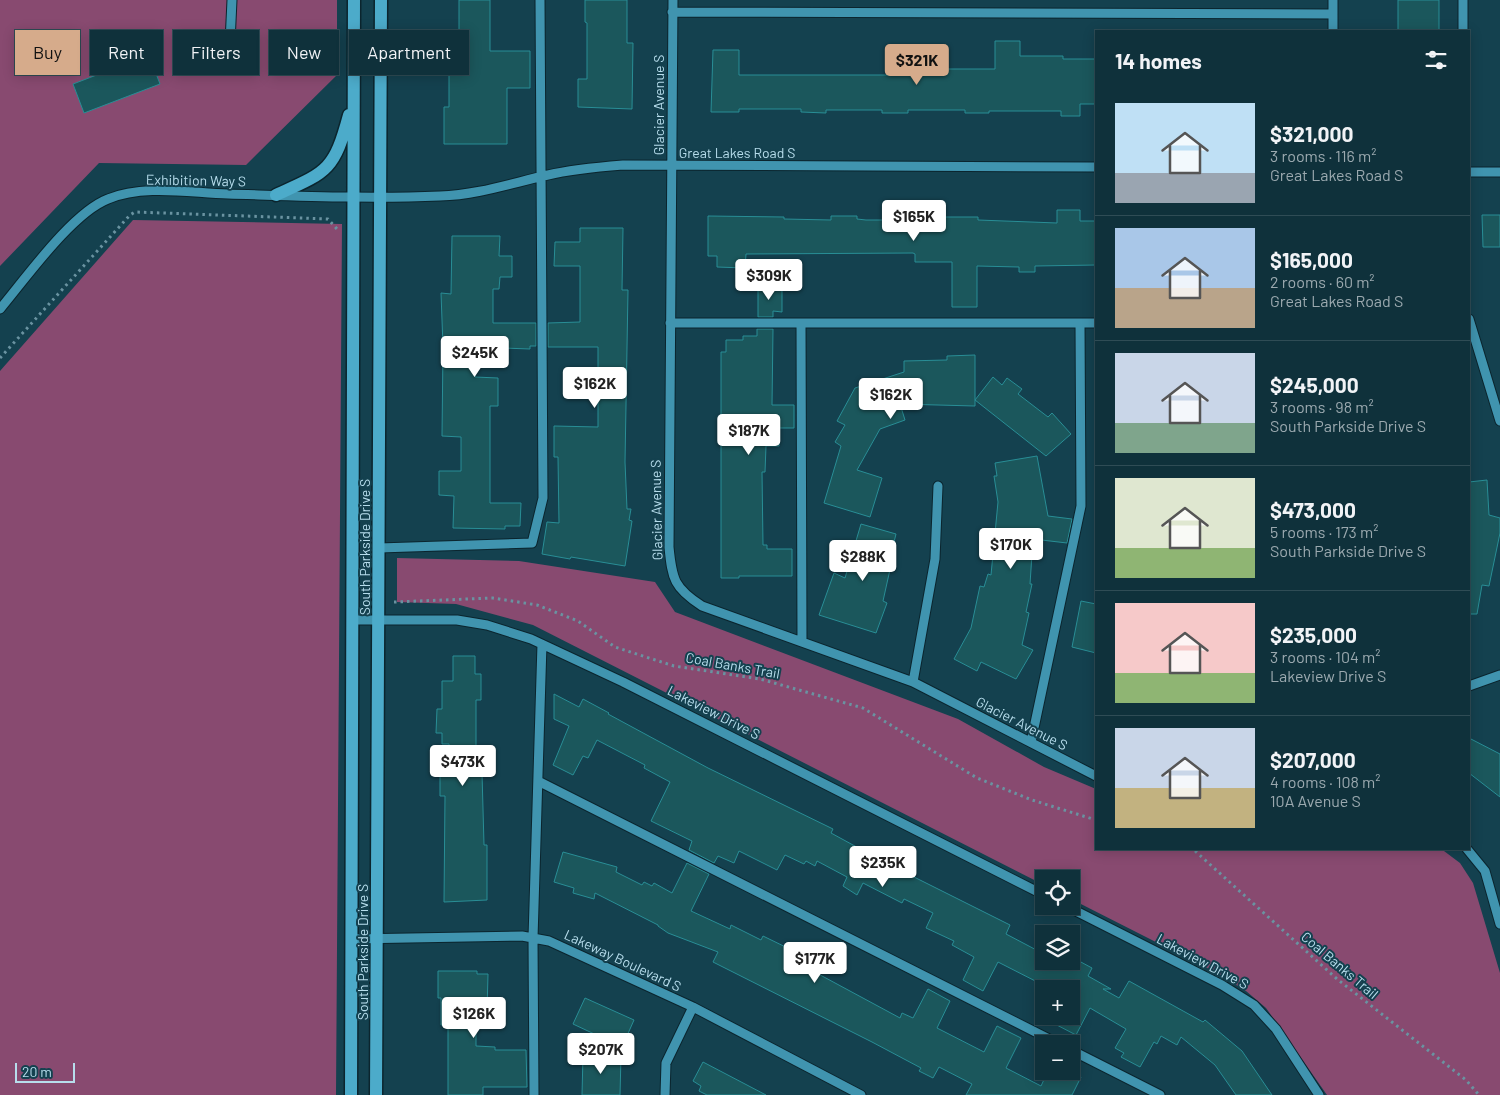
<!DOCTYPE html>
<meta charset="utf-8">
<style>
body{margin:0;font-family:Barlow,sans-serif;background:#183942;color:#f1f3f6;height:100vh;display:flex;flex-direction:column;font-size:19px;white-space:nowrap}
*{box-sizing:border-box;margin:0}
p{font-size:16px;color:#9ba9af}
.icon{flex:none;width:28px;height:28px;fill:none;stroke:currentColor;stroke-width:2;stroke-linecap:round;stroke-linejoin:round}
.map{position:relative;flex:1;overflow:hidden}
.side{position:absolute;left:1095px;top:30px;width:375px;height:820px;display:flex;flex-direction:column;background:#0f313b;border-radius:0px;box-shadow:0 2px 12px #0003,0 0 0 1px #2f4c55}
.side>*{flex:none}
.banner{position:absolute;left:15px;top:30px;width:475px;height:45px;display:flex;gap:10px}
.buttons{position:absolute;left:1035px;top:870px;display:grid;gap:10px}
.buttons a{display:grid;place-items:center;width:45px;height:45px;border-radius:0px;background:#0f313b;box-shadow:0 2px 12px #0003,0 0 0 1px #2f4c55;font-size:25px}
.scale{position:absolute;left:15px;bottom:12px;width:60px;box-sizing:border-box;padding-left:5px;border:2px solid #b7ddec;border-top:0;font-size:14px;line-height:18px;white-space:nowrap;color:#b7ddec;-webkit-text-stroke:4px #14414f;paint-order:stroke}
.price{position:absolute;translate:-50% -42px;padding:0 11px;border-radius:5px;background:#fff;color:#222;font-size:16px;line-height:32px;filter:drop-shadow(0 1px 2px #0008)}
.price::after{content:'';position:absolute;left:50%;top:30px;width:15px;height:11px;margin-left:-8px;background:inherit;clip-path:polygon(0 0,100% 0,50% 100%)}
.price.on{background:#d6ab8b;color:#111}
ul{padding:0;list-style:none}
li{display:flex;align-items:center;gap:15px;height:125px;padding:0 20px}
li+li{border-top:1px solid #2f4c55}
li span{display:grid;place-items:center;flex:none;width:140px;height:100px;border-radius:0px;color:#555}
li>.icon{margin-inline-start:auto}
span .icon{width:60px;height:60px;fill:#fffc;stroke-width:1}
li b{font-size:21px}
h2{display:flex;justify-content:space-between;align-items:center;height:60px;padding:0 20px;font-size:21px}
.tag{padding:0 18px;border-radius:0px;background:#0f313b;box-shadow:0 2px 12px #0003,0 0 0 1px #2f4c55;font-size:18px;line-height:45px}
.tag.on{background:#d6ab8b;color:#111}
.map>svg:first-child{display:block}
.green{fill:#884a70}
.building{fill:#1b575c;stroke:#298e96}
.lines{fill:none;stroke-linecap:round;stroke-linejoin:round}
.minor-casing{stroke:#0b252e;stroke-width:11}
.major-casing{stroke:#0b252e;stroke-width:15}
.path{stroke:#6a93a1;stroke-width:3;stroke-dasharray:2.5 4;stroke-linecap:butt}
.minor{stroke:#4094af;stroke-width:9}
.major{stroke:#4cabca;stroke-width:12}
.labels{text-anchor:middle;dominant-baseline:central;stroke-width:4;stroke-linejoin:round;paint-order:stroke}
.street-label{font-size:14px;fill:#b7ddec;stroke:#14414f}
</style>
<div class="map">
<svg width="1500" height="1095" viewBox="0 0 1500 1095">
<rect width="100%" height="100%" fill="#14414f"/>
<path class="green" d="M0 0H337V75L246 165 99 163 0 266Z
M133 220 342 224 336 1095H0V371Z
M397 558 519 561 655 582 675 612 958 719 1044 767 1096 789V849H1437L1444 851 1460 863 1473 883 1500 973V1095H1327L1266 1008 1246 991 1217 973 1071 899V879H1044V885L533 625 456 604 397 602Z"/>
<path class="building" d="M459 0H490V51H530V88H507V144H444V107H449V68H446V44H459Z
M585 0H627V43H633L632 109 578 107V79H587V23L585 22Z
M1398 0H1439V31H1398Z
M995 41H1020V56H1063V59H1096V104H1080V116H1061V111H989V113H965V110H908V113H882V110H826V113L801 112V109H739V112H711L713 50H739V75H923V46H946V69H995Z
M149 55 160 84 84 113 73 84Z
M1057 210H1080V221H1096V265L1035 266V272H1019V267L977 266V307H952V262H915V254L913 253 746 254 745 268 717 267V256H708V216L784 217V219L831 220V216H857V219L866 220H913V217H978V220L1057 223Z
M1482 215H1500V247H1483Z
M580 228H623L622 290H628L625 462 627 509H631L629 520 632 521 625 566 571 557 570 559 542 554 547 522 559 523 558 457H554V426L598 427V347H548V323L580 322V266H554L555 242H580Z
M452 236H500L499 256H512V277H500L499 289H493V323H536V346H530V349L475 347V377L498 378V406H490V503H521L520 526H505V529L453 528 454 496 439 495V471H461V437L442 436 443 347 441 293 451 294Z
M758 287H782V312L773 311V317H758Z
M757 329H773L772 405H794V428H779V446H766L765 472H762L763 545H767V549H792V576H739V578H721V352H726V340H743V336H757Z
M975 355V406L900 404 905 420 880 429 857 470 882 478 870 517 824 503 841 446 835 442 845 425 837 421 855 388 904 372V361L947 360V356Z
M993 377 1002 385 1007 378 1022 389 1018 394 1048 417 1052 413 1071 434 1046 456 975 400Z
M1037 456 1048 516 1072 519 1067 543 1033 539 1030 584H1032L1026 612 1029 613 1022 645 1033 650 1016 679 981 662 977 671 954 659 971 628 980 586 984 587 988 574 991 575 998 502 994 476H997L995 463Z
M1487 480 1489 515 1500 518V533L1489 586 1482 585 1477 614H1469V482Z
M861 524 896 534 893 546 895 547 883 601 887 603 876 633 819 615 834 573 845 578Z
M1081 601 1096 604V653L1072 647Z
M453 656H475V674H481V700H476V773H482L484 845H487V900L444 902 445 796H440V774H450L449 744H442V733H436L437 709H442V681H453Z
M554 694 579 707 583 699 609 713 608 714 708 768 833 829 831 833 886 863 1010 925 1006 934 1044 954V961H1079L1092 968 1088 976 1111 989H1103L1119 998 1129 981 1203 1022 1205 1020 1242 1051 1272 1095H1236L1215 1065 1181 1037 1177 1045 1161 1036 1157 1044 1154 1042 1140 1067 1121 1057 1124 1053 1115 1048 1126 1029 1090 1008 1076 1035 1053 1023 1056 1016H1071V989H1051L998 962 983 991 963 980 974 957 952 945 954 941 926 928 933 913 904 899 902 903 863 883 857 895 843 886 847 877 817 861 815 866 806 861 804 864 785 855 777 870 739 851 734 863 718 856 714 863 689 850 692 841 651 821 670 782 644 768 645 765 597 740 588 758 583 756 573 775 553 765 569 726 554 719Z
M1469 738 1500 754V797L1469 773Z
M563 852 617 867 616 872 642 885 644 882 652 886 654 883 672 893 687 863 709 874 691 911 730 929 731 925 761 940 763 936 802 955 798 963 900 1018 902 1013 913 1018 928 989 950 1001 937 1028 984 1052 997 1026 1021 1038 1006 1068 1041 1086 1048 1071H1069L1081 1077 1072 1095H966L972 1084 939 1067 933 1078 919 1071 921 1068 872 1042 713 962 718 952 668 933 658 926V925L595 893 594 899 573 893 574 888 554 882Z
M438 971H477V974H488L487 1012H476V1046L495 1047V1050H526L527 1087H483V1095H448V1025H441V998H438Z
M585 998 634 1020 622 1047 573 1024Z
M583 1055 621 1056 620 1095H582Z
M703 1062 766 1095H707L699 1091 701 1086 693 1081Z"/>
<g class="lines">
<g class="minor-casing">
<path id="minor" d="M673 0 669 547C672 579 674 588 702 606L913 682 1096 776
M672 12 1333 14
M1333 31V0
M1463 31V0
M229 64 232 0
M1469 172H1500
M0 309C26 278 72 213 108 199 144 184 190 193 228 194 299 196 370 199 440 196 477 195 512 183 548 175 573 169 598 167 623 165L1096 167
M1469 319 1500 421
M670 323H1096
M801 323 802 642
M379 548 532 543 543 498 540 0
M353 620H457L487 625 531 639 623 682 1044 895
M913 682 935 559 938 486
M1469 686 1500 675
M1031 742 1081 506 1080 323
M538 781 1059 1044
M1467 849 1485 871 1500 924
M1066 906 1222 985 1254 1005 1276 1029 1319 1095
M352 939 522 936 549 941 693 1007 861 1095
M1071 1050 1160 1095
M534 1095 533 938 542 644
M665 1095 666 1063 693 1007"/>
</g>
<g class="major-casing">
<path id="major" d="M276 195C327 172 334 171 349 115
M351 1095 354 0
M376 1095 381 0"/>
</g>
<path class="path" d="M0 358 130 215 135 212 328 219 337 229
M394 602 493 598 537 605 578 621 615 647 674 666 760 679 863 708 977 778 1032 800 1096 820
M1189 849 1194 850 1337 979 1466 1080 1479 1095"/>
<use href="#minor" class="minor"/>
<use href="#major" class="major"/>
</g>
<g class="labels">
<g class="street-label">
<text transform="translate(658 105) rotate(-90)">Glacier Avenue S</text>
<text x="737" y="152">Great Lakes Road S</text>
<text transform="translate(196 180) rotate(1)">Exhibition Way S</text>
<text transform="translate(656 510) rotate(-91)">Glacier Avenue S</text>
<text transform="translate(364 547) rotate(-90)">South Parkside Drive S</text>
<text transform="translate(733 665) rotate(10)">Coal Banks Trail</text>
<text transform="translate(714 712) rotate(27)">Lakeview Drive S</text>
<text transform="translate(1022 723) rotate(27)">Glacier Avenue S</text>
<text transform="translate(362 952) rotate(-90)">South Parkside Drive S</text>
<text transform="translate(623 960) rotate(25)">Lakeway Boulevard S</text>
<text transform="translate(1203 961) rotate(28)">Lakeview Drive S</text>
<text transform="translate(1340 965) rotate(40)">Coal Banks Trail</text>
</g>
</g>
</svg>
<div class="buttons">
<a><svg class="icon" aria-label="locate" viewBox="0 0 24 24"><circle cx="12" cy="12" r="6"/><path d="M12 2v4M12 18v4M2 12h4M18 12h4"/></svg></a>
<a><svg class="icon" aria-label="layers" viewBox="0 0 24 24"><path d="M12 4l9 5-9 5-9-5zM3 14l9 5 9-5"/></svg></a>
<a>+</a>
<a>−</a>
</div>
<div class="scale">20 m</div>
<b class="price on" style="left:917px;top:86px">$321K</b>
<b class="price" style="left:914px;top:242px">$165K</b>
<b class="price" style="left:769px;top:301px">$309K</b>
<b class="price" style="left:475px;top:378px">$245K</b>
<b class="price" style="left:595px;top:409px">$162K</b>
<b class="price" style="left:891px;top:420px">$162K</b>
<b class="price" style="left:749px;top:456px">$187K</b>
<b class="price" style="left:1011px;top:570px">$170K</b>
<b class="price" style="left:863px;top:582px">$288K</b>
<b class="price" style="left:463px;top:787px">$473K</b>
<b class="price" style="left:883px;top:888px">$235K</b>
<b class="price" style="left:815px;top:984px">$177K</b>
<b class="price" style="left:474px;top:1039px">$126K</b>
<b class="price" style="left:601px;top:1075px">$207K</b>
<div class="banner">
<a class="tag on">Buy</a>
<a class="tag">Rent</a>
<a class="tag">Filters</a>
<a class="tag">New</a>
<a class="tag">Apartment</a>
</div>
<section class="side">
<h2>14 homes<svg class="icon" aria-label="filters" viewBox="0 0 24 24"><path d="M4 7h16M4 17h16"/><circle cx="9" cy="7" r="2"/><circle cx="15" cy="17" r="2"/></svg></h2>
<ul>
<li><span style="background:linear-gradient(#bfe0f5 70%,#9aa5b1 0)"><svg class="icon" aria-label="home" viewBox="0 0 24 24"><path d="M3 11l9-7 9 7M6 9v11h12V9"/></svg></span><div><b>$321,000</b><p>3 rooms · 116 m²</p><p>Great Lakes Road S</p></div></li>
<li><span style="background:linear-gradient(#a9c7e8 60%,#b9a48a 0)"><svg class="icon" aria-label="home" viewBox="0 0 24 24"><path d="M3 11l9-7 9 7M6 9v11h12V9"/></svg></span><div><b>$165,000</b><p>2 rooms · 60 m²</p><p>Great Lakes Road S</p></div></li>
<li><span style="background:linear-gradient(#c9d6e8 70%,#7fa58c 0)"><svg class="icon" aria-label="home" viewBox="0 0 24 24"><path d="M3 11l9-7 9 7M6 9v11h12V9"/></svg></span><div><b>$245,000</b><p>3 rooms · 98 m²</p><p>South Parkside Drive S</p></div></li>
<li><span style="background:linear-gradient(#dfe7d0 70%,#8fb573 0)"><svg class="icon" aria-label="home" viewBox="0 0 24 24"><path d="M3 11l9-7 9 7M6 9v11h12V9"/></svg></span><div><b>$473,000</b><p>5 rooms · 173 m²</p><p>South Parkside Drive S</p></div></li>
<li><span style="background:linear-gradient(#f6c9c9 70%,#8fb573 0)"><svg class="icon" aria-label="home" viewBox="0 0 24 24"><path d="M3 11l9-7 9 7M6 9v11h12V9"/></svg></span><div><b>$235,000</b><p>3 rooms · 104 m²</p><p>Lakeview Drive S</p></div></li>
<li><span style="background:linear-gradient(#c9d6e8 60%,#c2b280 0)"><svg class="icon" aria-label="home" viewBox="0 0 24 24"><path d="M3 11l9-7 9 7M6 9v11h12V9"/></svg></span><div><b>$207,000</b><p>4 rooms · 108 m²</p><p>10A Avenue S</p></div></li>
</ul>
</section>
</div>
